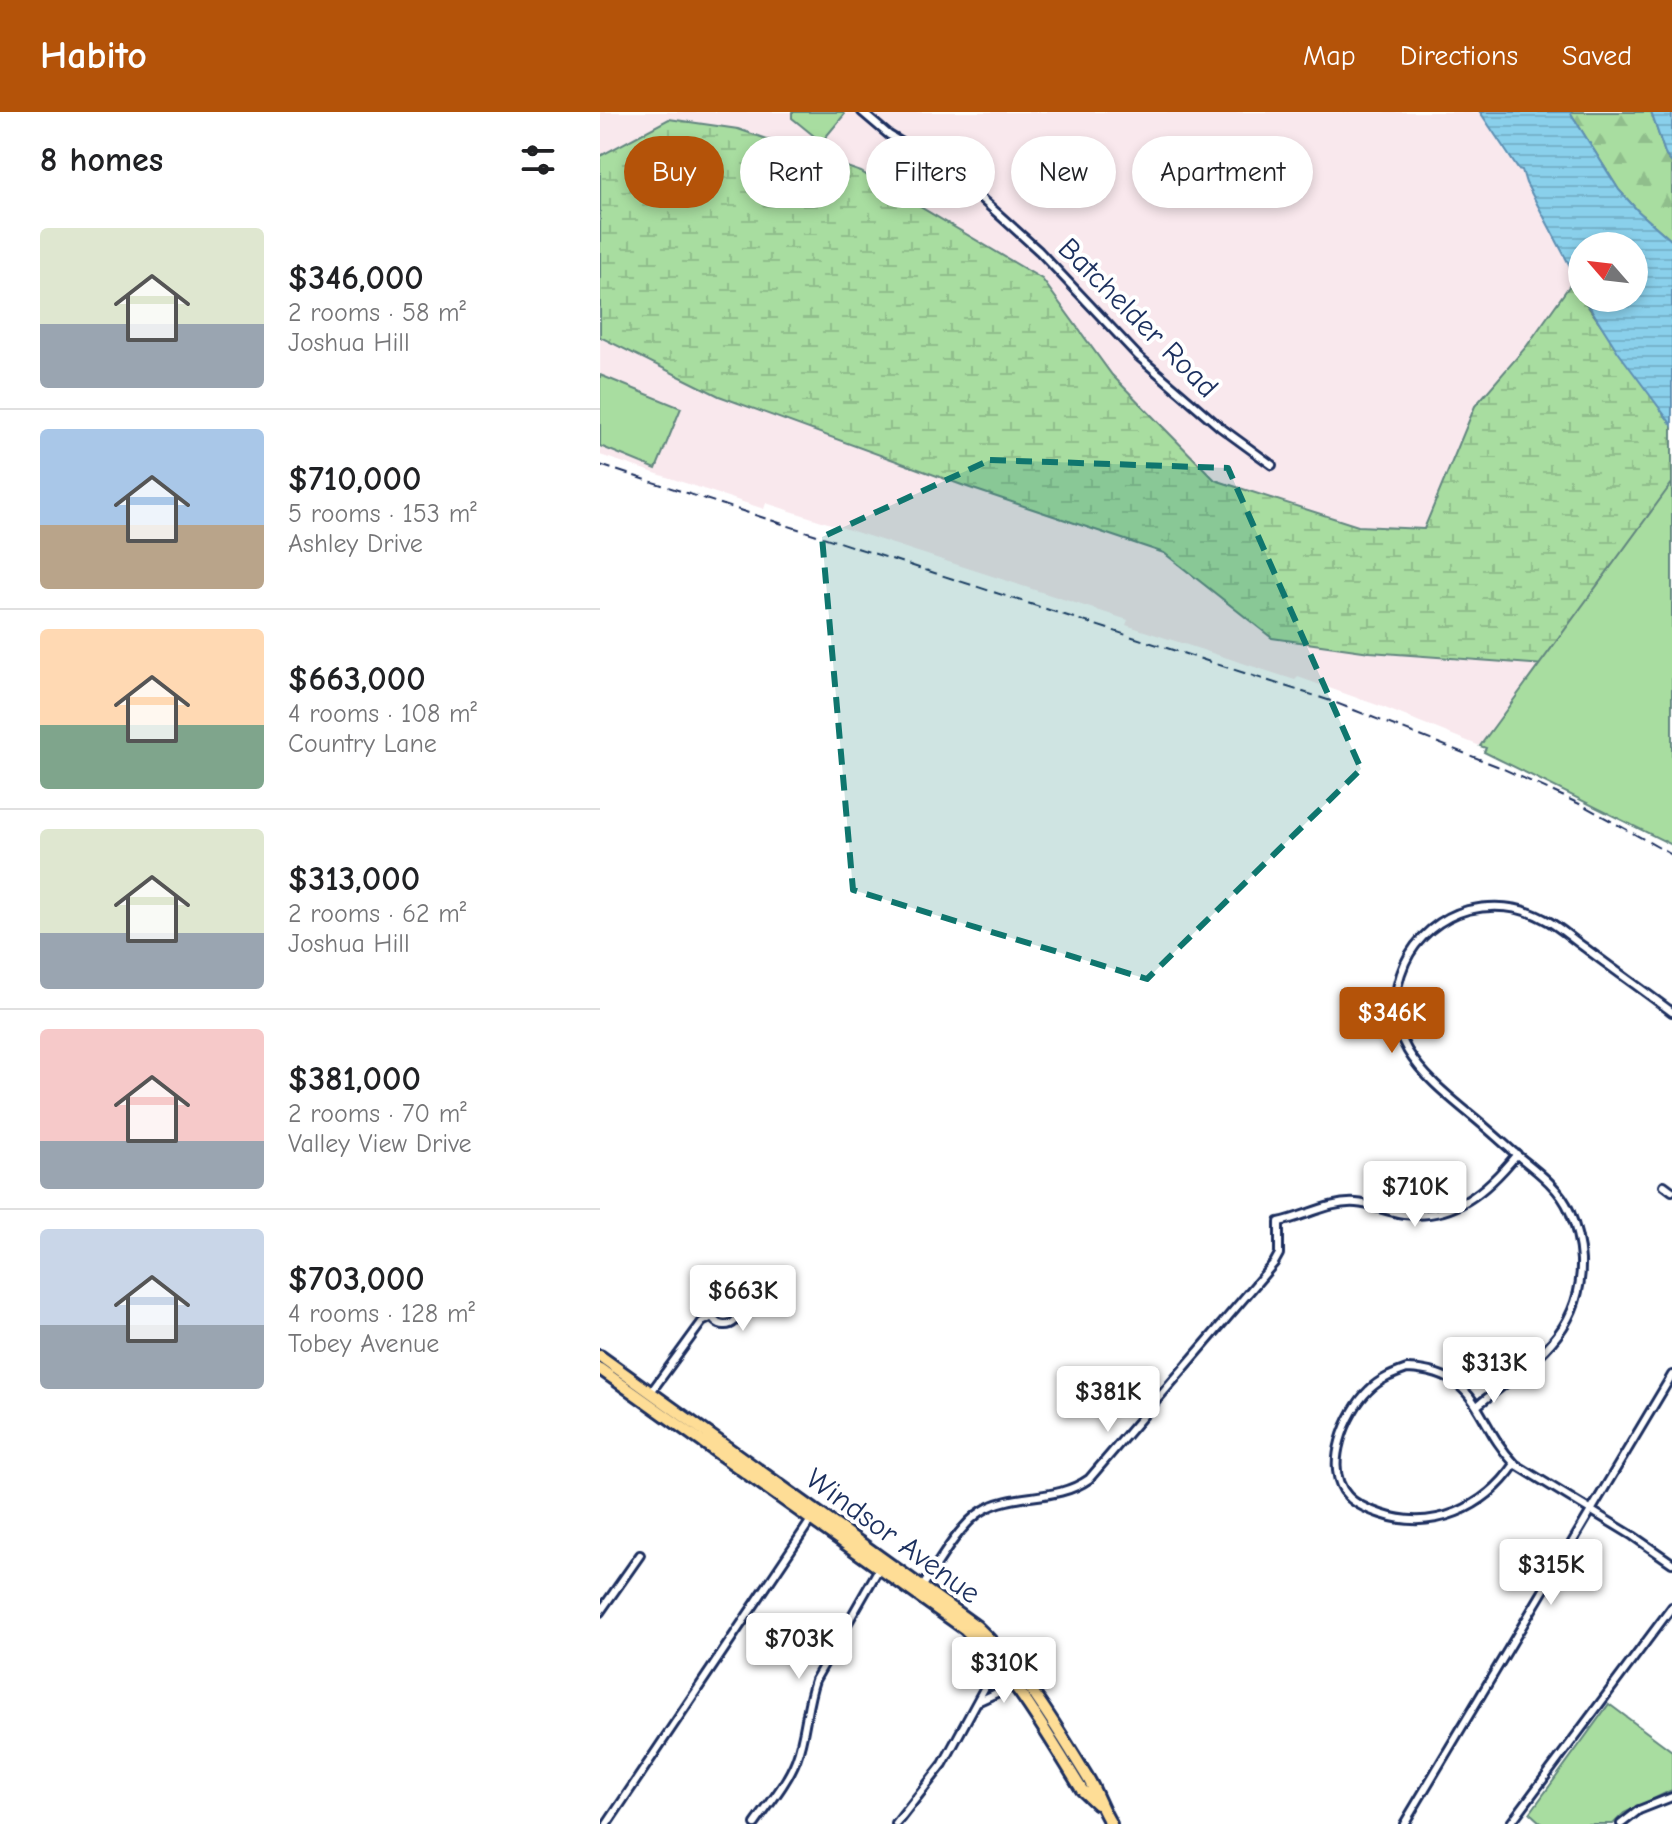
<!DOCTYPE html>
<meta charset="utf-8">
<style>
body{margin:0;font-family:"Comic Neue",sans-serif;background:#f2f2f2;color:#202124;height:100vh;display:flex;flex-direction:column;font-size:30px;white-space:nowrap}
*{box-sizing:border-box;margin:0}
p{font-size:26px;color:#757577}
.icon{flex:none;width:44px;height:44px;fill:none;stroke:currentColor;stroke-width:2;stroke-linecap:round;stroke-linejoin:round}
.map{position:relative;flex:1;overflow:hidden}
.sheet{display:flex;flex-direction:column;background:#fff;width:600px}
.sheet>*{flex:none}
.guide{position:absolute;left:24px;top:24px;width:760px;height:72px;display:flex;gap:16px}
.needle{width:52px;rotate:298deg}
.buttons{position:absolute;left:968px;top:120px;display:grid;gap:16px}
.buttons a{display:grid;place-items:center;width:80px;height:80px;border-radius:50%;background:#fff;box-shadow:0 4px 12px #0003;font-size:40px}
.price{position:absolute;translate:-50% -68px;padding:0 18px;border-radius:8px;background:#fff;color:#222;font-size:26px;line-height:52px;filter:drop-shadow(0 2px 4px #0008)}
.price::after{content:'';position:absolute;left:50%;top:48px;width:24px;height:18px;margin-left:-12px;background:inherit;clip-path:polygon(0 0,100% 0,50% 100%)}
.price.on{background:#b45309;color:#fff}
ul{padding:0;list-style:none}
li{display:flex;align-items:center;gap:24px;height:200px;padding:0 40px}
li+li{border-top:2px solid #e0e0e0}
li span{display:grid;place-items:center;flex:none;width:224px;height:160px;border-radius:8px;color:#555}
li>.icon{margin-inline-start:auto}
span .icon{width:96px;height:96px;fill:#fffc;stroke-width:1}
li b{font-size:34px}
h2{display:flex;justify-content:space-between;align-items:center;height:96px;padding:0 40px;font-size:34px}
.pill{padding:0 28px;border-radius:36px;background:#fff;box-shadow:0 4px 12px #0003;font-size:28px;line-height:72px}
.pill.on{background:#b45309;color:#fff}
header{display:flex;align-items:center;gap:48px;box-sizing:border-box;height:112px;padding:0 40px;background:#b45309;color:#fff}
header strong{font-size:38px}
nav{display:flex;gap:44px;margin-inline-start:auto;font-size:28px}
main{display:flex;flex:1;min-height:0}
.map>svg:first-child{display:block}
.built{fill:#f9e8ed}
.forest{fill:url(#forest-firs);stroke:#62867f;stroke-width:2}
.wetland{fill:url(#wetland-marsh);stroke:#62867f;stroke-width:2}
.park{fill:#a8dda0;stroke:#62867f;stroke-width:2}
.water{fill:url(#water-rules);stroke:#5e90b3;stroke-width:2}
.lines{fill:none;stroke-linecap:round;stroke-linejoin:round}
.street-casing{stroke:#1b2f5e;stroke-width:12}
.primary-casing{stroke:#1b2f5e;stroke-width:16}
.street{stroke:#fff;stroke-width:6}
.primary{stroke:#fedd96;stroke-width:10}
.rail{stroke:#1b2f5e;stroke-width:2;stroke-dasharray:12 6;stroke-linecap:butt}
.marked{fill:#0f766e;fill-opacity:0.2;stroke:#0f766e;stroke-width:6;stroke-dasharray:16 10;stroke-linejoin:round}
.labels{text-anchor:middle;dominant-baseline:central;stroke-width:8;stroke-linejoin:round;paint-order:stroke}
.street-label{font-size:30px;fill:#1b2f5e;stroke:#fff}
</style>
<header>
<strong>Habito</strong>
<nav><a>Map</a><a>Directions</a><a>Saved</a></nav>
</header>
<main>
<section class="sheet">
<h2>8 homes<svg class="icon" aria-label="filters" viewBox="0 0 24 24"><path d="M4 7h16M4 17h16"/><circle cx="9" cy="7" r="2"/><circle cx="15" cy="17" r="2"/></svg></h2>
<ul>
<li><span style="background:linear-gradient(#dfe7d0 60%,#9aa5b1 0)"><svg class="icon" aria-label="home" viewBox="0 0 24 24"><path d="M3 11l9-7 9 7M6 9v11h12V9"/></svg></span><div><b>$346,000</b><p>2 rooms · 58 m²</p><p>Joshua Hill</p></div></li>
<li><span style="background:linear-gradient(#a9c7e8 60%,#b9a48a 0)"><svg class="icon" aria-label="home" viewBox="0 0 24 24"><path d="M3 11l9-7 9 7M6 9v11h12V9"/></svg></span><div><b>$710,000</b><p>5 rooms · 153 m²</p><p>Ashley Drive</p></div></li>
<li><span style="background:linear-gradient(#ffd9b3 60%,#7fa58c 0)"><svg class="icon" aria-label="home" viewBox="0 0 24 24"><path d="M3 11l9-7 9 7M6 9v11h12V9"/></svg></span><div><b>$663,000</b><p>4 rooms · 108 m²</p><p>Country Lane</p></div></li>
<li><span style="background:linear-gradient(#dfe7d0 65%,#9aa5b1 0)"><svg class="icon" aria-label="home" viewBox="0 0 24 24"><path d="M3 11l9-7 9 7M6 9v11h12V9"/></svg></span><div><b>$313,000</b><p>2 rooms · 62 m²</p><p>Joshua Hill</p></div></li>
<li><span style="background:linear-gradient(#f6c9c9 70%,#9aa5b1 0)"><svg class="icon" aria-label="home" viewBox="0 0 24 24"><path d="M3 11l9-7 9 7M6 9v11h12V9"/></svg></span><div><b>$381,000</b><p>2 rooms · 70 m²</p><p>Valley View Drive</p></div></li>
<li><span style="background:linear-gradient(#c9d6e8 60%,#9aa5b1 0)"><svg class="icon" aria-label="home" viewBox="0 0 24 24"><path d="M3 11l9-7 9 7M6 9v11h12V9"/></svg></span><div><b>$703,000</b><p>4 rooms · 128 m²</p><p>Tobey Avenue</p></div></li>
</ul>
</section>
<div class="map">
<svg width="1072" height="1712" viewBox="0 0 1072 1712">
<defs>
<pattern id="forest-firs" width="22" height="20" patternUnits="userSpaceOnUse" patternTransform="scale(2)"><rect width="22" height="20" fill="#a8dda0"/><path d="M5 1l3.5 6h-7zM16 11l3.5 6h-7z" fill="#90be8c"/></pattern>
<pattern id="wetland-marsh" width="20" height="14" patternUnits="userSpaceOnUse" patternTransform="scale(2)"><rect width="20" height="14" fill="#a8dda0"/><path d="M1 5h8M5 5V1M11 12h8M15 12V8" fill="none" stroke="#90be8c"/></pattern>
<pattern id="water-rules" width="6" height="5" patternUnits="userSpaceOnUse" patternTransform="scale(2)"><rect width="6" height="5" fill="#8ad0eb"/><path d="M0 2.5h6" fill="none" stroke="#76b3cc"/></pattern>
</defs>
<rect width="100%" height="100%" fill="#fff"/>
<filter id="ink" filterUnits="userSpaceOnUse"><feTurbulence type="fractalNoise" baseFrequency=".0125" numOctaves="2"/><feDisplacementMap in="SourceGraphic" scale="16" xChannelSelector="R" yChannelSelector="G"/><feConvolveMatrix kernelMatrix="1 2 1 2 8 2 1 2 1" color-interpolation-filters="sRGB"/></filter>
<g filter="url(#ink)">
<path class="built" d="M0 0H880L906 42 918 57 922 58 926 71 971 156 982 186 1072 313V371L880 634 780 594 698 565 695 568 526 513 528 508 166 391 164 397 0 343Z"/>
<path class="forest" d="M970 0H1051L1066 44 1072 51V129L1038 99 1019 78Z"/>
<path class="wetland" d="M69 7 138 17 261 60 442 167 512 263 615 368 758 414 824 417 875 294 926 235 975 166 982 186 1072 313V575L985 556 770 540 672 526 564 441 370 376 119 284 0 225V44Z"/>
<path class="park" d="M192 0H243L244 3 224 27 219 28 192 6Z
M0 263 81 296 56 357 0 334Z
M1072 371V733L884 640 886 636 880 634Z
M1009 1592 1072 1639V1678L1024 1701 1013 1712H942L930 1701Z"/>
<path class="water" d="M880 0H970L1019 78 1038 99 1072 129V313L1018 240 984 186H1034V134H982V182L971 156 926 71 922 58 918 57Z
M1051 0H1072V51L1066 44Z"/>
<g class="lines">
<g class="street-casing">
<path id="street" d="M262 0 289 23 332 49 375 81 439 139 538 244 620 315 672 353
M1064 1073 1072 1079
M111 1199a14 14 0 1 1 28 0a14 14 0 1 1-28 0Z
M807 1257C881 1260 873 1308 915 1352 885 1396 833 1420 781 1402 769 1398 756 1393 748 1384 722 1357 746 1300 769 1278 780 1267 793 1262 807 1257Z
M51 1280 102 1210 112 1205
M877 1294C928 1252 983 1223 981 1148 980 1132 976 1115 970 1100 960 1076 937 1059 917 1043 902 1030 887 1016 871 1003 821 962 774 923 805 851 816 826 841 805 868 798 894 792 920 794 944 807 959 814 971 826 984 835 1013 857 1043 878 1072 900
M915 1352 1033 1424 1072 1451
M321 1477C336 1455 359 1413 382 1399 414 1379 455 1391 489 1367L674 1151 679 1142V1110C704 1105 730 1089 756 1091 772 1092 787 1100 804 1102 854 1108 887 1079 917 1042
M0 1500 40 1443
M377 1590 414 1573
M7 1712 213 1405
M155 1712C169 1692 187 1671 196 1648 206 1622 206 1594 215 1568L281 1453
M296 1712 343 1652 386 1573 395 1563 406 1558
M804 1712 1072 1263
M910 1712 1072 1495
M1021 1712 1039 1698 1072 1685"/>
</g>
<g class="primary-casing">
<path id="primary" d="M0 1244 376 1514C423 1558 456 1614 489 1668 497 1682 502 1698 511 1712
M0 1257 365 1517C414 1562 447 1622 482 1678L497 1692"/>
</g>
<use href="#street" class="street"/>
<use href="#primary" class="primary"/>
<path class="rail" d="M0 353 731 589 897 654 984 694 1072 743"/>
</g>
</g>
<path class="marked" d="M390 348 628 356 761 657 547 867 253 778 222 425Z"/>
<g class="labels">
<g class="street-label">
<text transform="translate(538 206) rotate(45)">Batchelder Road</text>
<text transform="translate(293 1424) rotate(36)">Windsor Avenue</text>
</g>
</g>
</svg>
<div class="buttons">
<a><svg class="needle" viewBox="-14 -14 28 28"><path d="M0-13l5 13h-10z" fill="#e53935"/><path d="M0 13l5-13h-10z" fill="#757577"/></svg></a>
</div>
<b class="price on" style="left:792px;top:943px">$346K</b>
<b class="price" style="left:815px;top:1117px">$710K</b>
<b class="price" style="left:143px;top:1221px">$663K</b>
<b class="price" style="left:894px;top:1293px">$313K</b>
<b class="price" style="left:508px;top:1322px">$381K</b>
<b class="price" style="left:951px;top:1495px">$315K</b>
<b class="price" style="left:199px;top:1569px">$703K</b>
<b class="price" style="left:404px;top:1593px">$310K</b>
<div class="guide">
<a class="pill on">Buy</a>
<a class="pill">Rent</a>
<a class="pill">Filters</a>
<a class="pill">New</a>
<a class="pill">Apartment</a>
</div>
</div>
</main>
